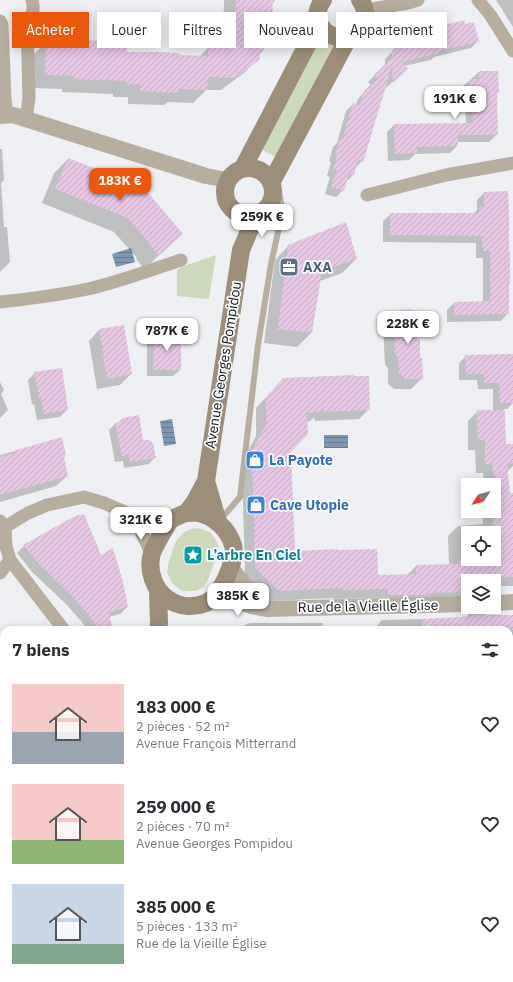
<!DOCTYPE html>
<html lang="fr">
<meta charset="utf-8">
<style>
body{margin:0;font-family:"IBM Plex Sans",sans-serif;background:#f2f2f3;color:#2b2b33;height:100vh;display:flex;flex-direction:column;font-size:15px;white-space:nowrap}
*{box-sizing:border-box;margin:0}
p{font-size:13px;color:#7c7c81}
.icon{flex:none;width:22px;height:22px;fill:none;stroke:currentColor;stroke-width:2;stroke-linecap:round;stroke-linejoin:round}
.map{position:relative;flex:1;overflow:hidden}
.drawer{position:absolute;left:0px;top:626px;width:513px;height:356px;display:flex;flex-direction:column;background:#fff;border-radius:12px 12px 0 0;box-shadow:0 2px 10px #0003}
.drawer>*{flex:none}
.top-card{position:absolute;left:12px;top:12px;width:489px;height:36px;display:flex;gap:8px}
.needle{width:26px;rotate:234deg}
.buttons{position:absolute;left:461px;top:478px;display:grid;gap:8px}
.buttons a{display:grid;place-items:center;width:40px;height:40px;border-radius:0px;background:#fff;box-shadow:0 2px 10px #0003;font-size:20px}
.price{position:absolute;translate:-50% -34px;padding:0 9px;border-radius:8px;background:#fff;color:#222;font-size:13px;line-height:26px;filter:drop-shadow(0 1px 2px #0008)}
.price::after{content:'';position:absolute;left:50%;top:24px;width:12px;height:9px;margin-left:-6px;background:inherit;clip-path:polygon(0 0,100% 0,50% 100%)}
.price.active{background:#ea580c;color:#fff}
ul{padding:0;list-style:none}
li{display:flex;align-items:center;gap:12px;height:100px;padding:0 12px}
li span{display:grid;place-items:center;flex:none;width:112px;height:80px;border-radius:0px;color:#555}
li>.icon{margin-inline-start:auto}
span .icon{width:48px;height:48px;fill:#fffc;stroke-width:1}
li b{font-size:17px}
h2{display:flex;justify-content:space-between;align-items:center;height:48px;padding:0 12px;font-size:17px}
.chip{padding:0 14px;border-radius:0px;background:#fff;box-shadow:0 2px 10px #0003;font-size:14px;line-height:36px}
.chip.active{background:#ea580c;color:#fff}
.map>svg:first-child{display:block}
.green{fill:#ccdabb}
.water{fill:url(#water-rules)}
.shadow{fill:#0003;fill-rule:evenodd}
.building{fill:url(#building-hatch)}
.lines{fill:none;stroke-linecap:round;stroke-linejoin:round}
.service{stroke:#b7ae9f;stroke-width:6}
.minor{stroke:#b7ae9f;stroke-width:13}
.tertiary{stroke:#b7ae9f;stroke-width:16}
.secondary{stroke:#9c8e79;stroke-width:18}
.labels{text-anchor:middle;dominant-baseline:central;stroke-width:3.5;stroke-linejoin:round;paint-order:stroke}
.service-label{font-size:14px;font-weight:bold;fill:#4e5e75;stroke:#fafdff;text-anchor:start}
.street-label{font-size:14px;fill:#161718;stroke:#fafdff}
.shop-label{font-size:14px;font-weight:bold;fill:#366cbe;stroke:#fafdff;text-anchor:start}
.culture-label{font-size:14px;font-weight:bold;fill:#0d838f;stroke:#fafdff;text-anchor:start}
</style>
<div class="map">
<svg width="513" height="982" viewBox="0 0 513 982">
<defs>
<pattern id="water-rules" width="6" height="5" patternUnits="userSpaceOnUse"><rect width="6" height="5" fill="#7f96b3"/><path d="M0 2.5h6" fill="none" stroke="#677991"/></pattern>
<pattern id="building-hatch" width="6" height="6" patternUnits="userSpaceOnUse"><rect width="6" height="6" fill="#e5c7e4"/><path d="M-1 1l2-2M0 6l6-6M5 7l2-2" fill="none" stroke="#c4aac3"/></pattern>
</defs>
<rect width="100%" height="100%" fill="#edeff2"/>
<path class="green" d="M320 39 338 48 279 159 261 149Z
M216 255 209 299 177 296V270L181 267Z
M194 528 202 529 211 533 215 539 219 547 218 552 208 580 204 587 196 591H182L172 583 167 572 169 561 176 541 184 532Z
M509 702H513V863H509Z"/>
<path class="water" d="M131 248 135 262 116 267 112 254Z
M172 419 176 444 164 446 160 421Z
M324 435H348V448H324Z"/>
<path class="shadow" d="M224 0H275L272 4 271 28 266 33 263 51 259 55 258 59 245 72 221 90H206L193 103 168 102 164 105 128 104V97H113V94L62 92V89L32 88 33 55 46 42 105 46 126 53 199 57 209 47H216L223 41Z
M496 0H513V27Z
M464 22V25L478 41 471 48 434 57 431 60 404 66 406 69 386 88V85L362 161 355 168 353 175 346 182 343 190 336 197 325 194 330 177 327 176 331 162 329 161 333 147 337 143 346 111 353 104 356 105 358 99 371 85 368 82 385 65V59L392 52 412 42 411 40 418 33Z
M479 72 498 93 496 94 497 134 489 142H457V146L450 153 415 154 409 160 388 161 387 132 394 125 466 124 465 101H462V87Z
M0 149H2L4 180 1 183 4 227H7L10 262 0 272Z
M68 159 168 247 144 269 136 259 137 258 114 232 42 203 54 173Z
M484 193 508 313 501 321 447 322V310L454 303 483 302V258H476V243L383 242V221L391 214H473L477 210V200Z
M289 245 356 259 342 273 320 281 311 333 297 347 264 343 275 260Z
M399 311 416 341 422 378 411 389H394L388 384V368L385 365 383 328Z
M99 330 131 374 120 385 97 389 89 341Z
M167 334 180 370 173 376H147V343L154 336H165Z
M466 356H495L513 403 507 409H504L505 446 513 445V466L507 472 509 494H513V586H494V581H468V607H484L486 616 513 615V658H509V630H373L382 620 424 619V620L467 617 468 615 467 609 379 598 333 599V598L269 601 245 578 242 462 256 436V408L273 390 369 409 359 419 315 421 314 417 310 421 306 422 287 455 294 552 377 576 407 575 416 566 449 565 448 536 458 526 483 524 482 511H494V485H484L483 473H476L475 450H468V421L478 411H493V389H478L477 380H459V363ZM468 533H494V559H468Z
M35 373 67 410 60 417 37 420 34 404 32 405 28 380Z
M0 382 4 390 1 394 8 410 0 418Z
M122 419 155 457 149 464 124 468 123 461 115 462 109 430 115 424 118 423Z
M61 439 63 458 67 476 56 486 0 502V455Z
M24 546 127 607 120 614 109 617 112 630H87L81 621 66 604 33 573 17 553Z
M250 623H323V630H233Z
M4 655V729L0 730V656Z
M509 869H513V953H509V933L511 931 512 928 511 923 509 921Z
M15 978H74V982H15Z
M190 978H313V982H189Z
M369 978H389L390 982H369Z
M408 978H441V982H408Z"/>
<path class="building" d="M236 0H273L272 29H268L263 52 261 51 259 60 235 78 208 77 207 90 178 89V93L140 91 141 85 126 84V81L74 79V76L45 75 46 41H81V40L106 41V45L118 46 117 47 127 48V52H160L179 53V55L208 56V46H216L235 28Z
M464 20 465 24 474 22 479 42 439 51V53L402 62 408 69 393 83 392 66 363 162 358 160 354 175 349 174 344 191 331 187 337 170 333 169 337 155H335L340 139 342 140 353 103 360 105 364 91 378 78 374 75 392 58V51L399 44 420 39 418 32Z
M479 71H498L499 93H497L498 135H458V146L417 147V153L395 154 394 124 473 123 472 94H469V79H479Z
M68 158 144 188 183 234 159 255 149 244H150L128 218 55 189Z
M508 191 509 208V251H510V283H509V314L454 315V302L490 301V251H483L482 236 390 235V213H479V207L484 206V192Z
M346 222 357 259 322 271 312 333 278 329 288 245Z
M399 310H414V320H417V340L420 339V358H422L423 379H405L399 373 398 357 395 354 394 316Z
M124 325 132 374 107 379 99 329Z
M167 333H181V370H153L154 335H167Z
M513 354V403H500L499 383H484V374H466L465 355Z
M62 368 68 410 44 414 41 398H39L34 372Z
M354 375V376H369L370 410 324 412V407L321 412 307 413 308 434 289 454H291L295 551 338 549V550L377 549 378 575 416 574V565L459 564V559H499V533H493V511H494V477L492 464H485V440H478L477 410H505L506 444H513V463H507L510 493H513V577H484V581H468V592L429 593 428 595H388V589L343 590V588L279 591 255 568 252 451 266 425V397L283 378Z
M139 415 143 440H149L153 443 156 458 130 462 129 455 122 456 115 423 123 421 122 418Z
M62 437 66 455 64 458 68 476 0 495V457L14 453 13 451Z
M84 514 101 555 113 548 123 582 128 607 109 612 113 630H99L88 614 73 597 40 565 23 545 75 516Z
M472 615H513V630H422V619L460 617 472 616Z"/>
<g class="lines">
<path class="service" d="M221 519 240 497 258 345 271 264 280 223 283 213 279 192 272 184
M177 978V982"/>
<path class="minor" d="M478 0 491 16 513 51
M365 10 408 3 418 0
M0 21 2 25 5 99 7 116
M26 119 29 98 27 23C32 15 35 10 32 0
M367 195 446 175 513 163
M0 302C29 299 59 295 88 289 119 282 150 270 181 260
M139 518 142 534 152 554
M0 521 5 527 6 546 10 560 64 630
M5 527 28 513 47 505 84 497 104 503 139 518 170 521
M0 573 10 560
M509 917H513
M101 982V978"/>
<path class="tertiary" d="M0 116 13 115 206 176 227 180
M231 567C241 583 254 595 267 609
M211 600 230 599 251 606 267 609 468 604
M494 603 513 602"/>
<path class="secondary" d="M323 0C300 32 356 56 365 20 366 13 365 6 360 0
M243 168 319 22
M225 192a24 24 0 1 1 48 0a24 24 0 1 1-48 0Z
M271 183 344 46 349 37
M206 481 218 522
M186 513 194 503 206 481 241 250 253 222 258 214
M186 513C190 513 195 512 198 513 214 516 228 529 233 545 237 560 221 596 206 603 193 608 179 607 168 599 154 590 147 570 152 553 154 548 157 542 160 537 163 532 166 526 170 521 174 517 181 515 186 513Z
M158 630 159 623 158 591"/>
</g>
<defs>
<g id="office-square" transform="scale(1)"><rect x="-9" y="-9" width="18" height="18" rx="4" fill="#5c6f8a" stroke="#fafdff"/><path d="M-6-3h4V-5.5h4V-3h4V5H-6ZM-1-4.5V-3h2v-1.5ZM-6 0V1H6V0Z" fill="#fff"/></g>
<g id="shop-square" transform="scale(1)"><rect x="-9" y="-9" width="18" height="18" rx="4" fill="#3f7fe0" stroke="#fafdff"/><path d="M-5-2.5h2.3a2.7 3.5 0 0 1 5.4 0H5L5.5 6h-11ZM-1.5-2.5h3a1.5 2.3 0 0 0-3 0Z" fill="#fff"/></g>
<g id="sight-square" transform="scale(1)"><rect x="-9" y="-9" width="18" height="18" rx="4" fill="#0f9aa8" stroke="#fafdff"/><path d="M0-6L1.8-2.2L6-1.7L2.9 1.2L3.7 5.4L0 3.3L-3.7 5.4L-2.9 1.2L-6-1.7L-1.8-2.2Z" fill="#fff"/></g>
</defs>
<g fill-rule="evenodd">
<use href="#office-square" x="289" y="267"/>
<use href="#shop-square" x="255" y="460"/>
<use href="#shop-square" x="256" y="505"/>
<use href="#sight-square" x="193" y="555"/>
</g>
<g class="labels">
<g class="service-label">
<text x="303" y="267">AXA</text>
</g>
<g class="street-label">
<text transform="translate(223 365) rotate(-81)">Avenue Georges Pompidou</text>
<text transform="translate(368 606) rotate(-1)">Rue de la Vieille Église</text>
</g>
<g class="shop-label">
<text x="269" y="460">La Payote</text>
<text x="270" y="505">Cave Utopie</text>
</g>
<g class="culture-label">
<text x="207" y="555">L’arbre En Ciel</text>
</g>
</g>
</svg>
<div class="buttons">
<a><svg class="needle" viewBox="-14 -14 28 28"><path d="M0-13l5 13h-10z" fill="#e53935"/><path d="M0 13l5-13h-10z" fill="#7c7c81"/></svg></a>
<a><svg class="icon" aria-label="locate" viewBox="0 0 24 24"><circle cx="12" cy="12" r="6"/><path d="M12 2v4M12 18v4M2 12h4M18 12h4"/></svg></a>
<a><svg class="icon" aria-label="layers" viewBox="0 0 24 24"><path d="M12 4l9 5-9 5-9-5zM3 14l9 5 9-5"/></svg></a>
</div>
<b class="price" style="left:455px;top:120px">191K €</b>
<b class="price active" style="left:120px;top:202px">183K €</b>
<b class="price" style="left:262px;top:238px">259K €</b>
<b class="price" style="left:408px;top:345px">228K €</b>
<b class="price" style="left:167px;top:352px">787K €</b>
<b class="price" style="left:141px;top:541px">321K €</b>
<b class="price" style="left:238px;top:617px">385K €</b>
<div class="top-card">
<a class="chip active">Acheter</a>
<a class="chip">Louer</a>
<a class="chip">Filtres</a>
<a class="chip">Nouveau</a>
<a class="chip">Appartement</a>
</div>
<section class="drawer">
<h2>7 biens<svg class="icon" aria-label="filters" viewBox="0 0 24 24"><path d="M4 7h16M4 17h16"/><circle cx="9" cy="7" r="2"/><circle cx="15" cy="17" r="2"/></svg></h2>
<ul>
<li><span style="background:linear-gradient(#f6c9c9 60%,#9aa5b1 0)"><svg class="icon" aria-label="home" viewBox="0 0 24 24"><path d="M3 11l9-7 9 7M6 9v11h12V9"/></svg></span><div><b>183 000 €</b><p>2 pièces · 52 m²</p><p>Avenue François Mitterrand</p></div><svg class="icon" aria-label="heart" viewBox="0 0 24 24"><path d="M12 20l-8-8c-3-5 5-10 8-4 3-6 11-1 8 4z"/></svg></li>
<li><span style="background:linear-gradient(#f6c9c9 70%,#8fb573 0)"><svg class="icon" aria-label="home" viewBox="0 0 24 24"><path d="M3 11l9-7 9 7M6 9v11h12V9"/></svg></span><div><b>259 000 €</b><p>2 pièces · 70 m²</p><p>Avenue Georges Pompidou</p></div><svg class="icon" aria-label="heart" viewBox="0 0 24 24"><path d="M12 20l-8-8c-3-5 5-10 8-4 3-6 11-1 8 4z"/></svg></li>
<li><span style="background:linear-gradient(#c9d6e8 75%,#7fa58c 0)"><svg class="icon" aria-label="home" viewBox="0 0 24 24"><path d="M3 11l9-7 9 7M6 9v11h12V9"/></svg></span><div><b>385 000 €</b><p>5 pièces · 133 m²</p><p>Rue de la Vieille Église</p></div><svg class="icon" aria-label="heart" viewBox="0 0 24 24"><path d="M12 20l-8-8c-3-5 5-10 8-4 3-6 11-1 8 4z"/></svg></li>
</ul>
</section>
</div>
